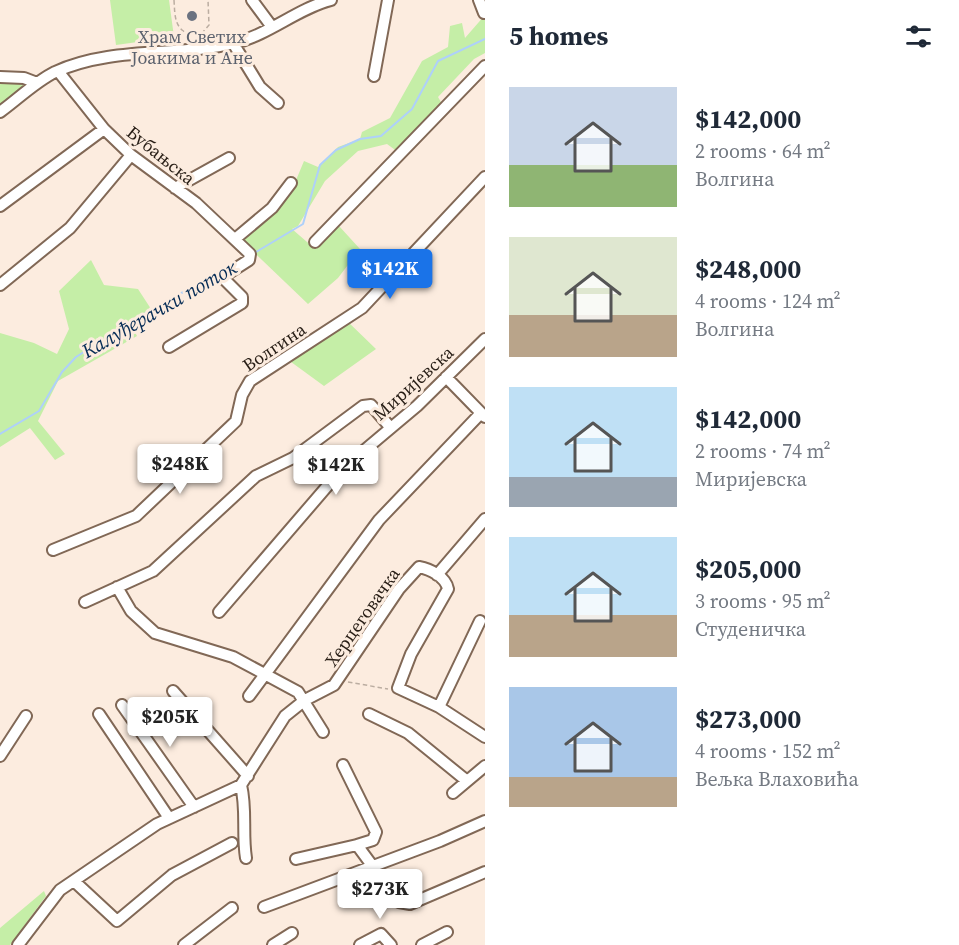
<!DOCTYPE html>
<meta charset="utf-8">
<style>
body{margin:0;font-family:"Source Serif 4",serif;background:#f6f6f7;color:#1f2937;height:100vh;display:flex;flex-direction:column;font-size:22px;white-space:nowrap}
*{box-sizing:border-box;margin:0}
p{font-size:20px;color:#747a83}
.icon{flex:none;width:33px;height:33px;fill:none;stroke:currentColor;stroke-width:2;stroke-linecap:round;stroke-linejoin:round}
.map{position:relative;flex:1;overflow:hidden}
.drawer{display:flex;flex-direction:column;background:#fff;width:474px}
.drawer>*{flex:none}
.price{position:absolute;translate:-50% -51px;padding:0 14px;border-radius:6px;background:#fff;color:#222;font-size:20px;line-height:39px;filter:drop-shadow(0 2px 3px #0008)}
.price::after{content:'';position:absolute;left:50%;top:36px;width:18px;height:14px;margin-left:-9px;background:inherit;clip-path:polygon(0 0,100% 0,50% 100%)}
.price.active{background:#1a73e8;color:#fff}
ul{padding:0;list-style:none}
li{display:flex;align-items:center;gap:18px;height:150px;padding:0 24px}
li span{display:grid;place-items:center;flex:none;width:168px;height:120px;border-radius:0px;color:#555}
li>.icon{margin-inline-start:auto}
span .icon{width:72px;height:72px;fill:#fffc;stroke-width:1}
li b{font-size:26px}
h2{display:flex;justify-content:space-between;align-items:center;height:72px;padding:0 24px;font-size:26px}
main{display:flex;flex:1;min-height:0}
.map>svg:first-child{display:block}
.green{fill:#c5eea7}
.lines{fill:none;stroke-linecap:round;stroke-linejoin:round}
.stream{stroke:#aed0fa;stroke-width:2}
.minor-casing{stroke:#816856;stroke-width:14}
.path{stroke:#bbada1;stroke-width:1.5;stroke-dasharray:4.5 3;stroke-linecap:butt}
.minor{stroke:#fff;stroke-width:10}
.worship-dot{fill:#6b7280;stroke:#fcecdf;stroke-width:2}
.labels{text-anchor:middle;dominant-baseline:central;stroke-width:6;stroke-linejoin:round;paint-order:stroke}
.worship-label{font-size:18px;fill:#5b616d;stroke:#fcecdf}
.street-label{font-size:18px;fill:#271d15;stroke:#fcecdf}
.water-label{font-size:20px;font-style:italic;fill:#042b55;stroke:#fcecdf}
</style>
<main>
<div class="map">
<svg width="485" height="945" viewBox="0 0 485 945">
<rect width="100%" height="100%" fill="#fcecdf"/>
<path class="green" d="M110 0H169L174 37 116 45Z
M485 15V53L474 59 438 97 445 109 402 155 387 144 358 151 325 181 298 226 292 229 314 248 339 226 360 249 338 278 308 304 239 238 294 185 304 161 318 167 338 147 360 139 362 132 390 118 422 61 448 47 450 26 462 23 465 38Z
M16 80 24 86 0 105V82Z
M91 260 104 285 138 289 153 312 130 323 137 336 58 381 38 421 65 454 55 460 30 428 0 447V333L34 343 57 354 69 329 59 291Z
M345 319 376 349 324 386 287 359Z
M44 891 46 896 10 945H0V928Z"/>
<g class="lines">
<path class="stream" d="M256 252 303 224 320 165 336 150 360 139 381 136 412 109 438 61 485 39
M0 434 39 411 62 372 76 357 152 309 224 270"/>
<g class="minor-casing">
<path id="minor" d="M252 0 272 27
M479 0 484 13
M233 43 260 87 278 103
M58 71 104 129 131 155 196 203 250 254 249 260 224 276 225 280 242 297V303L169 347
M374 76 388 0
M0 77 24 78 37 83
M0 112C18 99 35 82 55 72 112 46 177 57 235 43 270 34 297 9 331 0
M175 188 229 158
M0 206 104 129
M235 239 272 208 291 183
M315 242 485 66
M0 285 70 228 131 155
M446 377 485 417
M53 550 136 516 236 421 242 395 250 381 362 308 485 177
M437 575 485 519
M117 587 131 611 155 633 233 657 298 692 323 732
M85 602 153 571 256 476 293 458 363 406 371 405 390 427
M219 612 342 469 417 406 485 339
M173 691 248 776
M249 696 379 520 481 413
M122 705 194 807
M439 707 480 621
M99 714 169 818
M369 714 408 733 467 781
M0 756 26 716
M343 765 376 832 373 840 357 845 399 902 410 904 485 872
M241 785C247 810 242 833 246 858
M453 793 485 766
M296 859 357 845
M75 882 117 921 172 875 232 843
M264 907 440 841 485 821
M18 945 60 890 157 824 241 785 285 716 305 700 334 685 399 589 419 567C430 569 446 577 448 589L411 654 398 688 439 707 485 737
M184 945 232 908
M273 945 292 933
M360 945 381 934 391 945
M422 945 447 932"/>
</g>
<path class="path" d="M174 0C175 16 174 28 190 35L203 32 209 25 208 0
M348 682 388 689"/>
<use href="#minor" class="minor"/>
</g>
<circle class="worship-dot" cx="192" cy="16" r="6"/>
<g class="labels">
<g class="worship-label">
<text x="192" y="36">Храм Светих<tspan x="192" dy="21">Јоакима и Ане</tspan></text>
</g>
<g class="street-label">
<text transform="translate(161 155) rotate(39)">Бубањска</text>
<text transform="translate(274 347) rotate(-34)">Волгина</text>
<text transform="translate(413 383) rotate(-42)">Миријевска</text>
<text transform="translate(362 617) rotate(-55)">Херцеговачка</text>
</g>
<g class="water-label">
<text transform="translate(159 309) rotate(-30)">Калуђерачки поток</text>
</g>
</g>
</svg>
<b class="price active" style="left:390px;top:300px">$142K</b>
<b class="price" style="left:180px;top:495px">$248K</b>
<b class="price" style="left:336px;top:496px">$142K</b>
<b class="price" style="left:170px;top:748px">$205K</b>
<b class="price" style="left:380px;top:920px">$273K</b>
</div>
<section class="drawer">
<h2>5 homes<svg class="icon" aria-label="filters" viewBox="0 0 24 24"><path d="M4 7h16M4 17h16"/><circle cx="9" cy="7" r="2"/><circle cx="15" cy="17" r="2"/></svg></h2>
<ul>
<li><span style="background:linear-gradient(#c9d6e8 65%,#8fb573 0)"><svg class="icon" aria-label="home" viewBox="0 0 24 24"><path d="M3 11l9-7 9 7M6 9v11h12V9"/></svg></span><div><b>$142,000</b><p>2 rooms · 64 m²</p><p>Волгина</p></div></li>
<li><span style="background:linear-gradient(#dfe7d0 65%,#b9a48a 0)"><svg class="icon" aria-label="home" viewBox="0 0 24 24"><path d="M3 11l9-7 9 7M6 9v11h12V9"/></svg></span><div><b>$248,000</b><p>4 rooms · 124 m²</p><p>Волгина</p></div></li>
<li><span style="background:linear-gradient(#bfe0f5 75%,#9aa5b1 0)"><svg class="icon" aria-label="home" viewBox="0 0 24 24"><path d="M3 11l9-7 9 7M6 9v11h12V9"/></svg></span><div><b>$142,000</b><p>2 rooms · 74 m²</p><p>Миријевска</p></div></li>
<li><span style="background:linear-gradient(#bfe0f5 65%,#b9a48a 0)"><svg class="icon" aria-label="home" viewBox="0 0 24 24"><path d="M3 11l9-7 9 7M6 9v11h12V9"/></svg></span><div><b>$205,000</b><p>3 rooms · 95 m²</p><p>Студеничка</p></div></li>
<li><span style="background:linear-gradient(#a9c7e8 75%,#b9a48a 0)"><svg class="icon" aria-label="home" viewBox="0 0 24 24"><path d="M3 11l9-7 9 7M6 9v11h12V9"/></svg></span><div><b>$273,000</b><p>4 rooms · 152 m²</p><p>Вељка Влаховића</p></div></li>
</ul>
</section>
</main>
